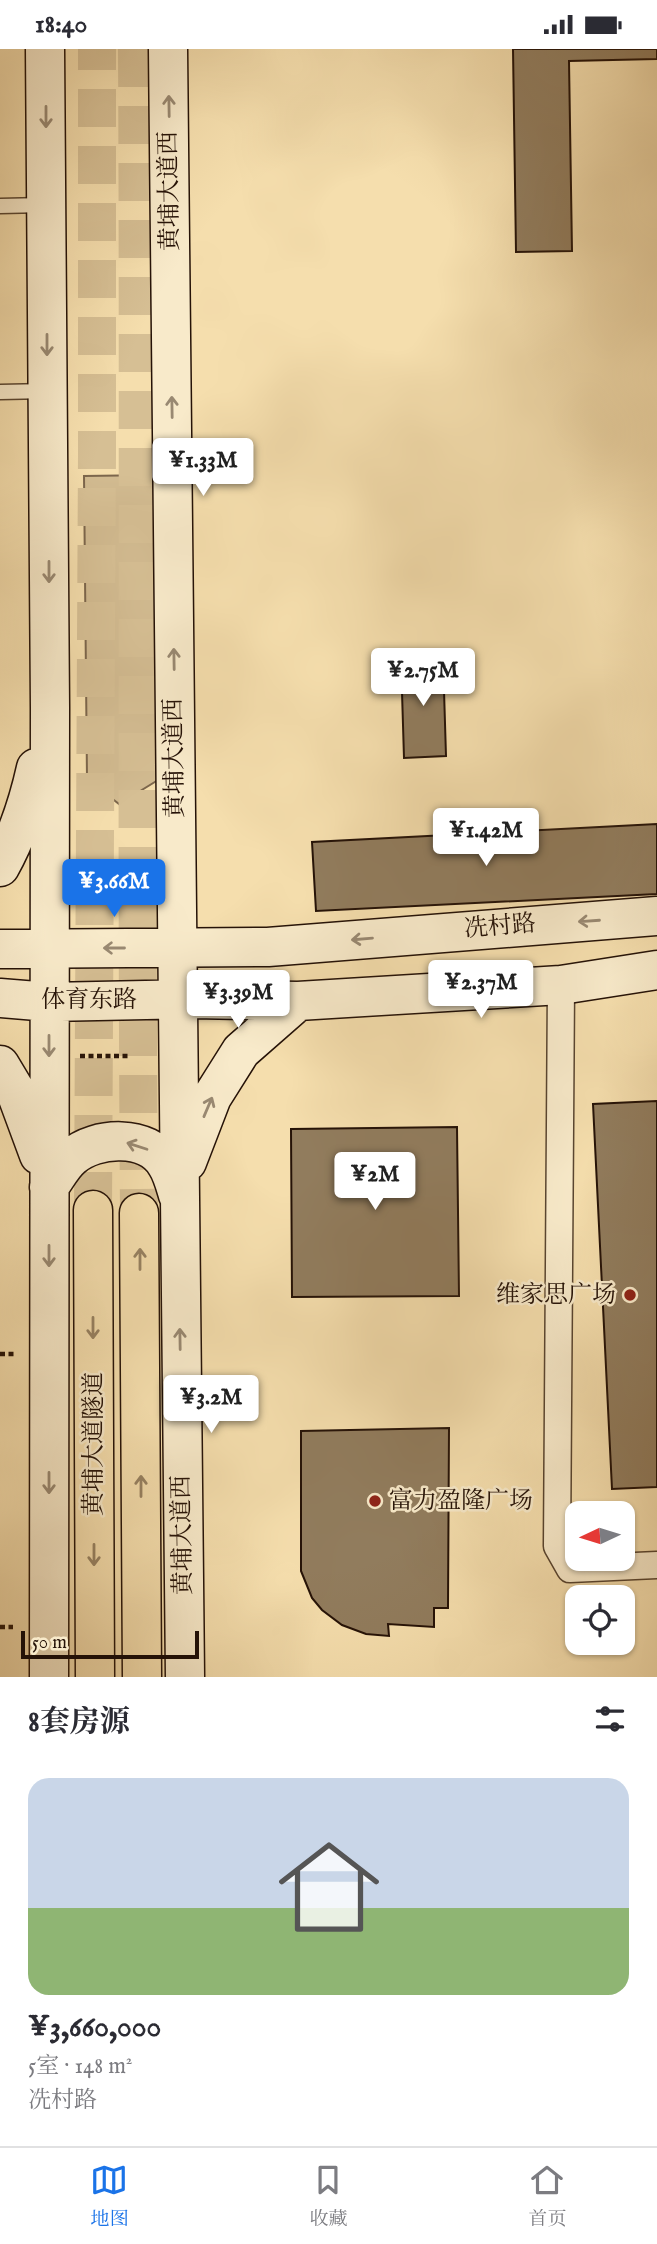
<!DOCTYPE html>
<html lang="zh">
<meta charset="utf-8">
<style>
body{margin:0;font-family:"IM FELL English","Noto Serif SC",serif;background:#f2f2f3;color:#2b2b33;height:100vh;display:flex;flex-direction:column;font-size:26px;white-space:nowrap}
*{box-sizing:border-box;margin:0}
p{font-size:23px;color:#7c7c81}
.icon{flex:none;width:38px;height:38px;fill:none;stroke:currentColor;stroke-width:2;stroke-linecap:round;stroke-linejoin:round}
.map{position:relative;height:1628px;overflow:hidden}
.sheet{display:flex;flex-direction:column;background:#fff;flex:1}
.sheet>*{flex:none}
.needle{width:46px;rotate:266deg}
.controls{position:absolute;left:565px;top:1452px;display:grid;gap:14px}
.controls a{display:grid;place-items:center;width:70px;height:70px;border-radius:14px;background:#fff;box-shadow:0 2px 5px #0004;font-size:35px}
.scale{position:absolute;left:21px;bottom:18px;width:178px;box-sizing:border-box;padding-left:7px;border:4px solid #251207;border-top:0;font-size:19px;line-height:24px;white-space:nowrap;color:#251207;-webkit-text-stroke:5px #f8eaca;paint-order:stroke}
.price{position:absolute;translate:-50% -60px;padding:0 16px;border-radius:7px;background:#fff;color:#222;font-size:23px;line-height:46px;filter:drop-shadow(0 2px 4px #0008)}
.price::after{content:'';position:absolute;left:50%;top:42px;width:21px;height:16px;margin-left:-10px;background:inherit;clip-path:polygon(0 0,100% 0,50% 100%)}
.price.on{background:#1a73e8;color:#fff}
ul{padding:0;list-style:none}
li{display:grid;align-content:center;gap:14px;height:371px;padding:0 28px}
li+li{border-top:2px solid #e1e1e2}
li span{display:grid;place-items:center;height:217px;border-radius:21px;color:#555}
li>.icon{margin-inline-start:auto}
span .icon{width:126px;height:126px;fill:#fffc;stroke-width:1}
li b{font-size:30px}
h2{display:flex;justify-content:space-between;align-items:center;height:84px;padding:0 28px;font-size:30px}
.status{display:flex;justify-content:space-between;align-items:center;height:49px;padding:0 35px;background:#fff;direction:ltr}
.status svg{height:19px;fill:currentColor}
.tabs{display:flex;justify-content:space-around;align-items:center;height:98px;border-top:2px solid #e1e1e2;background:#fff;font-size:19px;color:#7c7c81}
.tabs a{display:grid;justify-items:center;gap:4px}
.tabs .on{color:#1a73e8}
.map>svg:first-child{display:block}
.green{fill:#d2bb91;stroke:#7c664c;stroke-width:2}
.building{fill:#917c5d;stroke:#251207;stroke-width:2}
.lines{fill:none;stroke-linecap:round;stroke-linejoin:round}
.primary-tunnel{stroke:#d6bf94;stroke-width:38;stroke-dasharray:38 19;stroke-linecap:butt}
.service-casing{stroke:#594530;stroke-width:17}
.minor-casing{stroke:#594530;stroke-width:29}
.secondary-casing{stroke:#251207;stroke-width:41}
.primary-casing{stroke:#251207;stroke-width:41}
.path{stroke:#251207;stroke-width:4.5;stroke-dasharray:5 3.5;stroke-linecap:butt}
.service{stroke:#f8eaca;stroke-width:14}
.minor{stroke:#f8eaca;stroke-width:26}
.secondary{stroke:#f8eaca;stroke-width:38}
.primary{stroke:#f5dead;stroke-width:38}
.oneway{stroke:#998972}
.oneway2{stroke:#978262}
.poi-dot{fill:#8f2418;stroke:#f8eaca;stroke-width:2.5}
.labels{text-anchor:middle;dominant-baseline:central;stroke-width:5;stroke-linejoin:round;paint-order:stroke}
.street-label{font-size:24px;fill:#251207;stroke:#f8eaca}
.poi-label{font-size:24px;fill:#251207;stroke:#f8eaca;text-anchor:end}
</style>
<div class="status"><b>18:40</b><svg viewBox="0 0 49 12"><path d="M0 12V9h3v3zM5 12V6h3v6zM10 12V3h3v9zM15 12V0h3v12zM26 1h20v11H26zM47 4h2v5h-2z"/></svg></div>
<div class="map">
<svg width="657" height="1628" viewBox="0 0 657 1628">
<rect width="100%" height="100%" fill="#f5dead"/>
<filter id="stains"><feTurbulence type="fractalNoise" baseFrequency=".00286" numOctaves="4"/><feColorMatrix values="0 0 0 0 .2 0 0 0 0 .09 0 0 0 0 .02 0 0 0 .5 -.17"/></filter>
<radialGradient id="worn" r=".72"><stop offset=".6" stop-color="#630" stop-opacity="0"/><stop offset="1" stop-color="#630" stop-opacity=".3"/></radialGradient>
<path class="green" d="M155 426 158 731 119 755 87 730 84 427Z"/>
<path class="building" d="M513 0H657V10L569 12 572 202 516 203Z
M443 609 446 707 404 709 401 610Z
M657 775V845L316 862 312 793Z
M657 1052V1438L612 1440 593 1055Z
M457 1078 459 1247 292 1248 291 1080Z
M449 1379 448 1559H434V1578L388 1575 389 1587 366 1585 342 1576 322 1561 312 1549 301 1522V1382Z"/>
<g class="lines">
<path class="primary-tunnel" d="M137 0C139 388 136 776 139 1164
M93 1161 97 404V0"/>
<g class="service-casing">
<path id="service" d="M0 157 44 156
M0 343 48 342"/>
</g>
<g class="minor-casing">
<path id="minor" d="M561 936 557 1497 570 1520 657 1516"/>
</g>
<g class="secondary-casing">
<path id="secondary" d="M45 0 50 659 49 1628
M168 0 185 1628
M0 818C18 786 28 755 36 719
M0 900 268 898 657 867
M0 949 49 953 194 950 298 952 561 936 657 921
M0 1016 15 1041 39 1106
M187 1113 212 1048 241 1002 298 952
M49 1138C56 1129 63 1115 72 1108 96 1087 148 1085 166 1115 172 1124 175 1136 178 1146"/>
</g>
<g class="primary-casing">
<path id="primary" d="M93 1161 95 1628
M139 1164 142 1628"/>
</g>
<path class="path" d="M80 1007H128
M0 1305H14
M0 1578H13"/>
<use href="#service" class="service"/>
<use href="#minor" class="minor"/>
<use href="#secondary" class="secondary"/>
<use href="#primary" class="primary"/>
</g>
<defs><path id="oneway-shaft" d="M-6 0H5M1.5-3L5.5 0L1.5 3" fill="none" stroke-width="1.6" stroke-linecap="round" stroke-linejoin="round" transform="scale(1.75)"/></defs>
<g class="oneway">
<use href="#oneway-shaft" transform="translate(169 57) rotate(-91)"/>
<use href="#oneway-shaft" transform="translate(46 68) rotate(90)"/>
<use href="#oneway-shaft" transform="translate(47 296) rotate(90)"/>
<use href="#oneway-shaft" transform="translate(172 358) rotate(-91)"/>
<use href="#oneway-shaft" transform="translate(49 523) rotate(90)"/>
<use href="#oneway-shaft" transform="translate(174 610) rotate(-91)"/>
<use href="#oneway-shaft" transform="translate(589 872) rotate(176)"/>
<use href="#oneway-shaft" transform="translate(362 890) rotate(175)"/>
<use href="#oneway-shaft" transform="translate(114 899) rotate(180)"/>
<use href="#oneway-shaft" transform="translate(49 997) rotate(90)"/>
<use href="#oneway-shaft" transform="translate(208 1058) rotate(-67)"/>
<use href="#oneway-shaft" transform="translate(137 1097) rotate(-162)"/>
<use href="#oneway-shaft" transform="translate(49 1207) rotate(90)"/>
<use href="#oneway-shaft" transform="translate(180 1290) rotate(-91)"/>
<use href="#oneway-shaft" transform="translate(49 1434) rotate(90)"/>
</g>
<g class="oneway2">
<use href="#oneway-shaft" transform="translate(140 1210) rotate(-90)"/>
<use href="#oneway-shaft" transform="translate(93 1279) rotate(90)"/>
<use href="#oneway-shaft" transform="translate(141 1437) rotate(-90)"/>
<use href="#oneway-shaft" transform="translate(94 1506) rotate(90)"/>
</g>
<g class="poi-dot">
<circle cx="630" cy="1246" r="7"/>
<circle cx="375" cy="1452" r="7"/>
</g>
<g class="labels">
<g class="street-label">
<text transform="translate(170 142) rotate(-91)">黄埔大道西</text>
<text transform="translate(175 709) rotate(-91)">黄埔大道西</text>
<text transform="translate(500 878) rotate(-5)">冼村路</text>
<text x="89" y="951">体育东路</text>
<text transform="translate(94 1395) rotate(-90)">黄埔大道隧道</text>
<text transform="translate(183 1486) rotate(-91)">黄埔大道西</text>
</g>
<g class="poi-label">
<text x="616" y="1246">维家思广场</text>
<text x="389" y="1452" text-anchor="start">富力盈隆广场</text>
</g>
</g>
<rect width="100%" height="100%" filter="url(#stains)"/>
<rect width="100%" height="100%" fill="url(#worn)"/>
</svg>
<div class="controls">
<a><svg class="needle" viewBox="-14 -14 28 28"><path d="M0-13l5 13h-10z" fill="#e53935"/><path d="M0 13l5-13h-10z" fill="#7c7c81"/></svg></a>
<a><svg class="icon" aria-label="locate" viewBox="0 0 24 24"><circle cx="12" cy="12" r="6"/><path d="M12 2v4M12 18v4M2 12h4M18 12h4"/></svg></a>
</div>
<div class="scale">50 m</div>
<b class="price" style="left:203px;top:449px">¥1.33M</b>
<b class="price" style="left:423px;top:659px">¥2.75M</b>
<b class="price" style="left:486px;top:819px">¥1.42M</b>
<b class="price on" style="left:114px;top:870px">¥3.66M</b>
<b class="price" style="left:481px;top:971px">¥2.37M</b>
<b class="price" style="left:238px;top:981px">¥3.39M</b>
<b class="price" style="left:375px;top:1163px">¥2M</b>
<b class="price" style="left:211px;top:1386px">¥3.2M</b>
</div>
<section class="sheet">
<h2>8套房源<svg class="icon" aria-label="filters" viewBox="0 0 24 24"><path d="M4 7h16M4 17h16"/><circle cx="9" cy="7" r="2"/><circle cx="15" cy="17" r="2"/></svg></h2>
<ul>
<li><span style="background:linear-gradient(#c9d6e8 60%,#8fb573 0)"><svg class="icon" aria-label="home" viewBox="0 0 24 24"><path d="M3 11l9-7 9 7M6 9v11h12V9"/></svg></span><div><b>¥3,660,000</b><p>5室 · 148 m²</p><p>冼村路</p></div></li>
</ul>
</section>
<nav class="tabs">
<a class="on"><svg class="icon" aria-label="map" viewBox="0 0 24 24"><path d="M3 6l6-2 6 2 6-2v14l-6 2-6-2-6 2zM9 4v14M15 6v14"/></svg>地图</a>
<a><svg class="icon" aria-label="saved" viewBox="0 0 24 24"><path d="M7 4h10v16l-5-4-5 4z"/></svg>收藏</a>
<a><svg class="icon" aria-label="home" viewBox="0 0 24 24"><path d="M3 11l9-7 9 7M6 9v11h12V9"/></svg>首页</a>
</nav>
